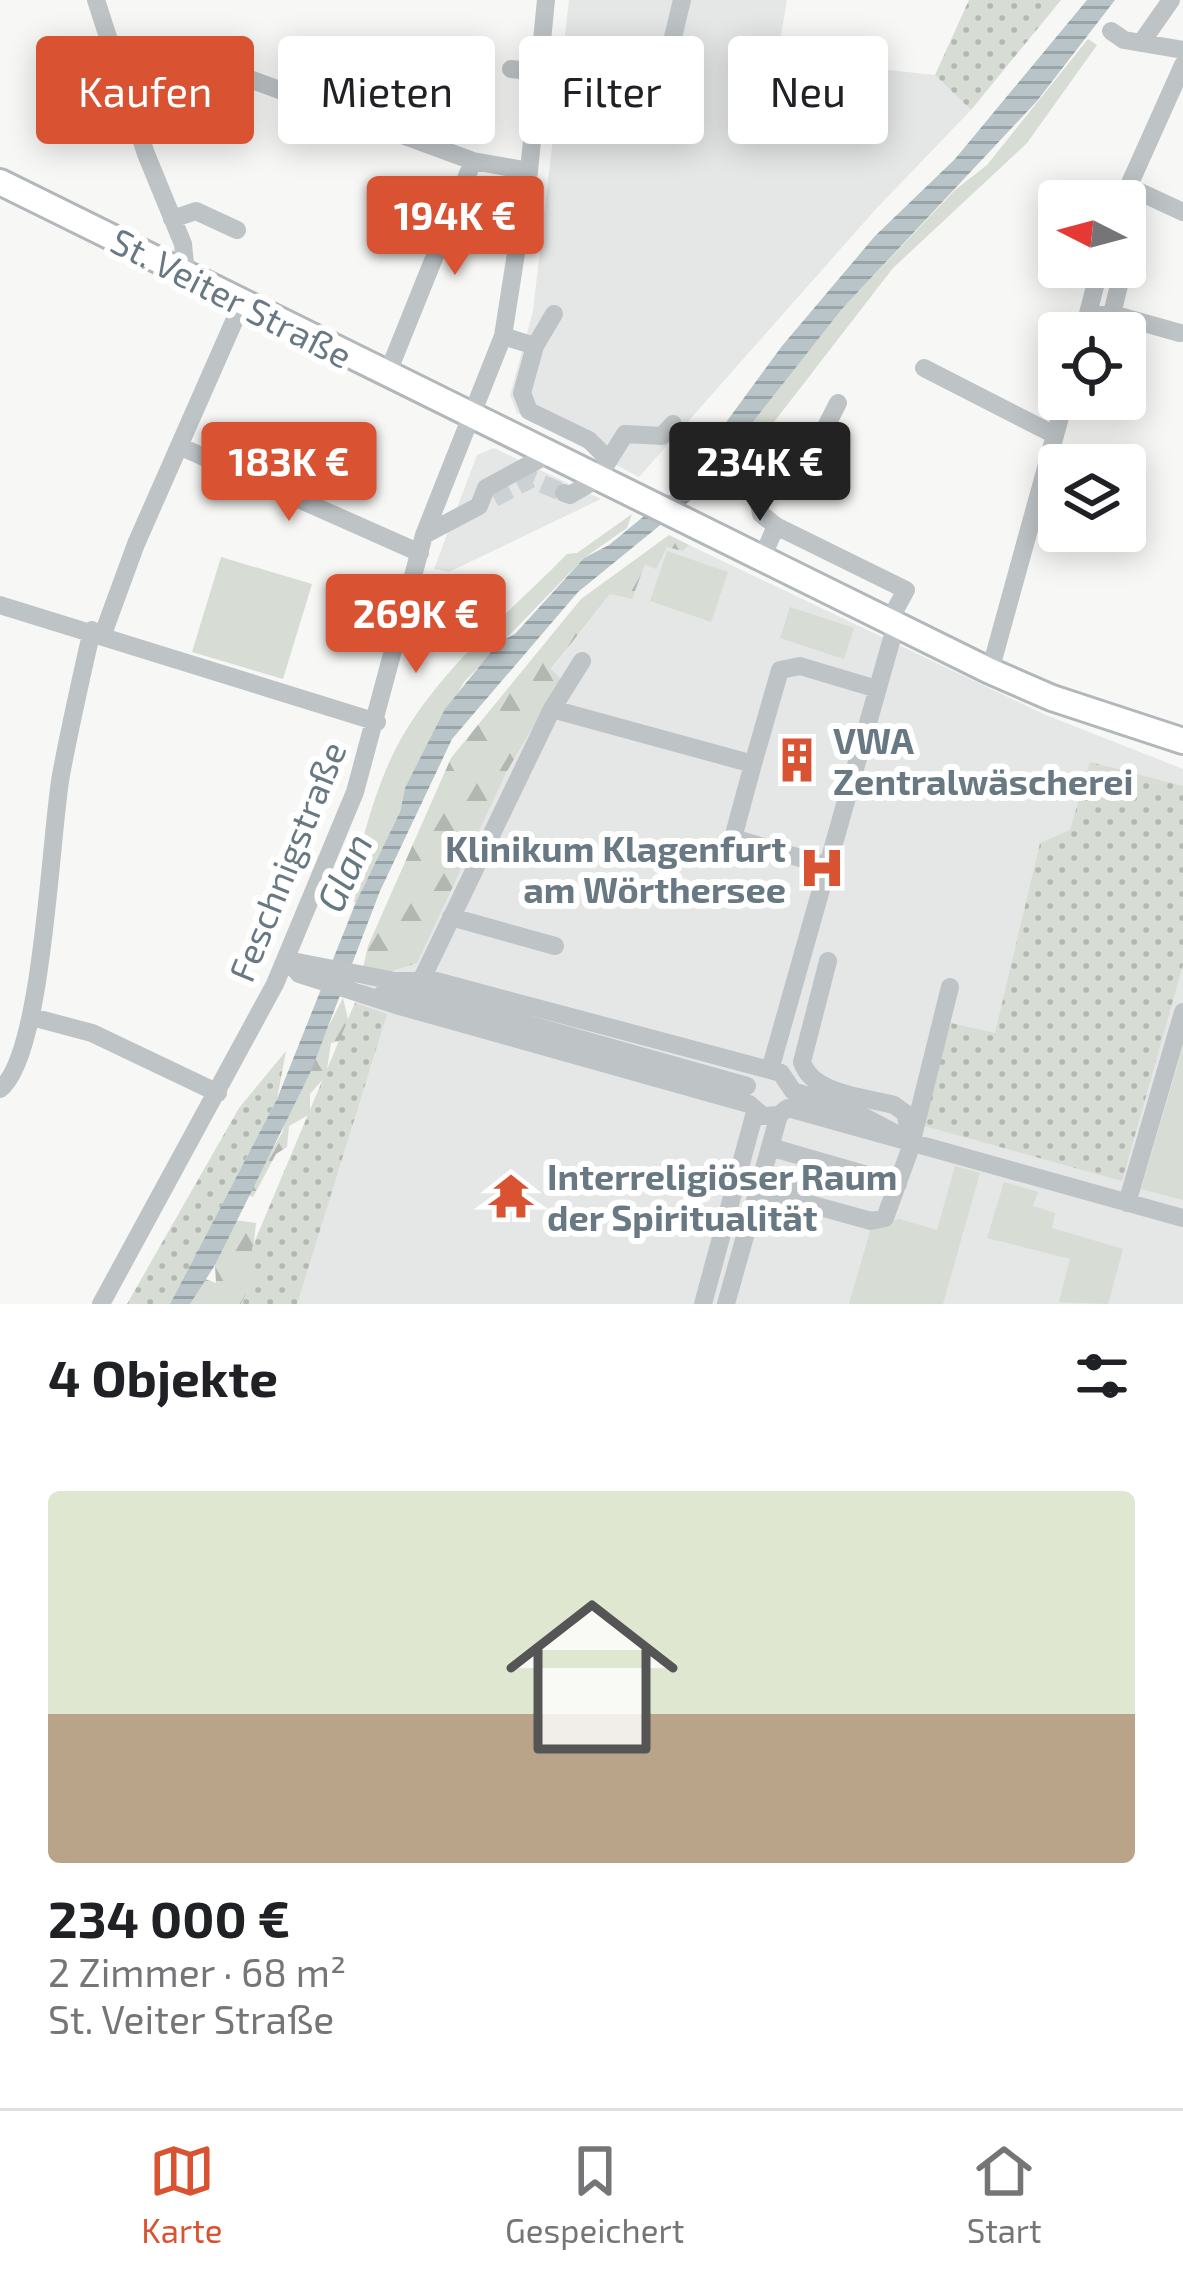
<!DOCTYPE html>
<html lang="de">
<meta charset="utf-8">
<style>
body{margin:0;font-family:"Exo 2",sans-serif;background:#f2f2f2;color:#202124;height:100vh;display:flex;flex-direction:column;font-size:45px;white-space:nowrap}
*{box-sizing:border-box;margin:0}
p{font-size:39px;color:#757577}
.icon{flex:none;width:66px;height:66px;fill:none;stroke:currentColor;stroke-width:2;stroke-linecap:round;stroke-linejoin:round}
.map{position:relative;height:1304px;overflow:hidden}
.drawer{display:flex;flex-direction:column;background:#fff;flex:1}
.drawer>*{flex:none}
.banner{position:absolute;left:36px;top:36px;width:1113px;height:108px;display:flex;gap:24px}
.needle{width:78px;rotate:276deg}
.tools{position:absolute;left:1038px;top:180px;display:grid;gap:24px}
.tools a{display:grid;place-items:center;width:108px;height:108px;border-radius:12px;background:#fff;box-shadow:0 6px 30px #0003;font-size:60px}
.price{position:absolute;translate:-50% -102px;padding:0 27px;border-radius:12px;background:#d95333;color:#fff;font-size:39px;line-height:78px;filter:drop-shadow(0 3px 6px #0008)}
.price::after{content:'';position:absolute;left:50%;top:72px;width:36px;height:27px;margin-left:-18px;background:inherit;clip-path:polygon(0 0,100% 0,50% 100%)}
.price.current{background:#222;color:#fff}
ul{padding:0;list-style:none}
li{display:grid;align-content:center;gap:24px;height:636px;padding:0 48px}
li span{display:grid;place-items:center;height:372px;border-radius:12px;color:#555}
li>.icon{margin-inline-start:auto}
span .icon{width:216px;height:216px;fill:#fffc;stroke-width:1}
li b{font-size:51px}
h2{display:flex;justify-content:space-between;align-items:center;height:144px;padding:0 48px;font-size:51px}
.pill{padding:0 42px;border-radius:12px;background:#fff;box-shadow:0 6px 30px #0003;font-size:42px;line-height:108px}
.pill.current{background:#d95333;color:#fff}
.dock{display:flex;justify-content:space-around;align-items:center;height:168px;border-top:3px solid #e0e0e0;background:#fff;font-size:33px;color:#757577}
.dock a{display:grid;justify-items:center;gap:6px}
.dock .current{color:#d95333}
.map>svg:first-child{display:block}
.built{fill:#e5e6e6}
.green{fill:#d7dcd4}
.forest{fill:url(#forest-firs)}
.park{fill:url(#park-dots)}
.water{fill:url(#water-rules)}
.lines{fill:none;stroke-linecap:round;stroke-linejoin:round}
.minor-tunnel{stroke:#ccd1d3;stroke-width:18;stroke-dasharray:18 9;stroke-linecap:butt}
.major-casing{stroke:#b2b7bb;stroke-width:30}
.minor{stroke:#bec3c6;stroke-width:18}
.major{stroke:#fff;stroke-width:24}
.labels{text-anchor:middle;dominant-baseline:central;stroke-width:12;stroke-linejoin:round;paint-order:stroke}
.street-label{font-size:36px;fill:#687984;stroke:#fff}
.poi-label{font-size:36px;font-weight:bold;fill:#687984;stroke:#fff;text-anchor:start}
.water-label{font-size:39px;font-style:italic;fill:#64797f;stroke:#fff}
</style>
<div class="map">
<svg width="1183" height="1304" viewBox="0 0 1183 1304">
<defs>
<pattern id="forest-firs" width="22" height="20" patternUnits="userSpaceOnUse" patternTransform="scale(3)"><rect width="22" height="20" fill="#d7dcd4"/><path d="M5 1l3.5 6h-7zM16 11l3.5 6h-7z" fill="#b2b7b2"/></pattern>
<pattern id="park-dots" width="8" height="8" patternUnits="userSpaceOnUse" patternTransform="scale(3)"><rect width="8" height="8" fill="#d7dcd4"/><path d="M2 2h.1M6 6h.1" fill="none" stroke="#b2b7b2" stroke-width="1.8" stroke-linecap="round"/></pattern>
<pattern id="water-rules" width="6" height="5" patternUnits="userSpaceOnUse" patternTransform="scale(3)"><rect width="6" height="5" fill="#b8c4c8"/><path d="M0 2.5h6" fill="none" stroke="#99a4a8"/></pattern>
</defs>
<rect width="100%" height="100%" fill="#f7f7f5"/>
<path class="built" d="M569 0H787L777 58 935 75 971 110 875 210 639 477 517 413 510 395 533 311Z
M494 448 601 499 449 572 434 569 477 455Z
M689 545 1046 715 1183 769V1304H241L249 1288 252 1248 369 969 506 773 561 679 551 670 610 594 667 546 683 551Z"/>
<path class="green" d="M1088 39 1097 45 1027 143 893 268 736 471 724 475 706 499 698 500 697 491 842 309 955 190 987 165Z
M632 514 627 528 584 558 464 682 405 788 400 812 356 902H347C360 851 371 798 395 750 435 673 507 615 567 554L577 553Z
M667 551 728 572 711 622 650 601Z
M221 557 312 584 283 679 192 652Z
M790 607 854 628 844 659 780 638Z
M1183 1047V1200L1141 1189Z
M955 1166 980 1173 943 1304H849L871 1228 899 1219 937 1230Z
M1004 1182 1038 1192 1033 1206 1055 1213 1052 1228 1123 1249 1108 1304 1059 1302 1070 1259 987 1238Z"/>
<path class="forest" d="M669 535 689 545 683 551 667 547 656 569 645 564 632 599 610 594 551 669 561 679 506 773 417 963 383 974 363 968 368 946 451 758 581 599Z
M343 998 350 1028 346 1040 331 1043 326 1076 310 1094V1114L289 1126 287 1147 276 1154 253 1197 246 1194 282 1133 292 1098Z
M234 1220 256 1223 249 1288 241 1304H190L202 1278 216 1283 215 1265Z"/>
<path class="park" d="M969 0H1061L971 110 935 75Z
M1090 762 1183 786V965L1122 1181 921 1125 947 1022 995 1033 1040 843 1070 830Z
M355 1003 387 1014 297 1304H241L249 1288 252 1248Z
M286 1051 277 1099 170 1304H127L239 1108Z"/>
<path class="water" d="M1087 0H1115L1037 101 842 309 691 500 578 592 452 739 380 891 311 1071 215 1265 190 1304H170L277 1099 356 902 400 812 405 788 445 709 499 642 515 634 584 558 609 545 678 488 782 346 875 236 955 159Z"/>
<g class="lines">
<path class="minor-tunnel" d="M494 498 531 479 564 493"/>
<g class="major-casing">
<path id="major" d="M0 182 990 671 1052 698 1183 741"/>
</g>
<path class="minor" d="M96 0 146 154 183 244 186 274
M1111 31 1124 40 1183 50
M1141 43 1171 0
M541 45 668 58 682 0
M511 69 538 72
M247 78 473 161 529 171
M1129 187 1183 212
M1122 201 1183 65
M172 219 196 211 237 230
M1100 268 1122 273 1112 314
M1088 316 1112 314 1180 333
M1083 333 1100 267
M503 336 535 346 522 393 529 411 589 440 608 459
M535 346 554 314
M924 368 1055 435
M387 375 473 161
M179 446 420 553
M564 493 570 495 597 479 625 434 662 436 673 424
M776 526 761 514 757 491 779 461 800 477 838 403
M424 535 479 506 486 488 547 455
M762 558 776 526 906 590 889 621
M0 605 377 722
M103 634 136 544 243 301
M990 671 1065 399
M552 709 753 764 780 670 800 666 877 689
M753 764 733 838 827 866
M451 917 555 946
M287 960 395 981H436L781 1073 793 1091 849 1109 912 1142
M287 960 299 974 396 1005 749 1104 763 1116 779 1115
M828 961 802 1062C812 1094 865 1097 894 1105L905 1113 911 1138
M417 989 552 709 582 661
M383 993 424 995 747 1086
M32 1017 92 1033 218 1093
M770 1070 896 624
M0 1089C43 1057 50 837 61 775 70 727 81 678 92 630
M788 1108 1183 1218
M770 1147 898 1184
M759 1190 871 1221 885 1218 909 1152 950 987
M777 1195 807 1183
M1127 1203 1183 1012
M101 1304 275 984 355 792 424 535 503 336 529 171 546 0
M703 1304 755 1112
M726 1304 779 1115 786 1109"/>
<use href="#major" class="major"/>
</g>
<defs>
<g id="building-bare" transform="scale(3.6)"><path d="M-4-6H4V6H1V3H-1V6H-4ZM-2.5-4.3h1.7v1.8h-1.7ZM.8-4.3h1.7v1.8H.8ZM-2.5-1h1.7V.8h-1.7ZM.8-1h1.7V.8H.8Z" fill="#d95333" stroke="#fff" stroke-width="2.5" paint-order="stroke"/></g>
<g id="hospital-bare" transform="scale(3.6)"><path d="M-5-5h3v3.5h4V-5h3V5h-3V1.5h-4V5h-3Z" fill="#d95333" stroke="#fff" stroke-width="2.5" paint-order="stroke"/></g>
<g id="temple-bare" transform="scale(3.6)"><path d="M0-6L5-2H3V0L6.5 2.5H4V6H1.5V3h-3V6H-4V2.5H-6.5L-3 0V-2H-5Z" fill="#d95333" stroke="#fff" stroke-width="2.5" paint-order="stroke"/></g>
</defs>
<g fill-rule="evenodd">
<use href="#building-bare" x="797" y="760"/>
<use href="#hospital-bare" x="822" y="868"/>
<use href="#temple-bare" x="511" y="1196"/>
</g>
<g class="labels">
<g class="street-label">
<text transform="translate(232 297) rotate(27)">St. Veiter Straße</text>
<text transform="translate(286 861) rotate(-68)">Feschnigstraße</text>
</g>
<g class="poi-label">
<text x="833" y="739">VWA<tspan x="833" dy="41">Zentralwäscherei</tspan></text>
<text x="786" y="847" text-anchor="end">Klinikum Klagenfurt<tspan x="786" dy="41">am Wörthersee</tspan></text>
<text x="547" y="1175">Interreligiöser Raum<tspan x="547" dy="41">der Spiritualität</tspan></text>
</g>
<g class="water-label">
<text transform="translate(343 872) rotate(-66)">Glan</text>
</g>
</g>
</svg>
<div class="tools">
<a><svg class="needle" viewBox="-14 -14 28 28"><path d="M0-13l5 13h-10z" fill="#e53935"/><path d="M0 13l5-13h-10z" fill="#757577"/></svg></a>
<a><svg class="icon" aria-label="locate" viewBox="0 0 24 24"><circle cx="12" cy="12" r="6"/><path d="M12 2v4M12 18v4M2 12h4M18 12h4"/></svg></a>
<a><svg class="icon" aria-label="layers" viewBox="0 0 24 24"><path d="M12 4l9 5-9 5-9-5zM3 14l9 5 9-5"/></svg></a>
</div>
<b class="price" style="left:455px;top:278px">194K €</b>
<b class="price" style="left:289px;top:524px">183K €</b>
<b class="price current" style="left:760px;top:524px">234K €</b>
<b class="price" style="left:416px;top:676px">269K €</b>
<div class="banner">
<a class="pill current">Kaufen</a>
<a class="pill">Mieten</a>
<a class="pill">Filter</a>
<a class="pill">Neu</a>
</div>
</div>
<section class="drawer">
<h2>4 Objekte<svg class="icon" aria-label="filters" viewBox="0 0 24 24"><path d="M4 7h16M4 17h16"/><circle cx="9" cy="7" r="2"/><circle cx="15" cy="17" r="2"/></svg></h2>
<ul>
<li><span style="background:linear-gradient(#dfe7d0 60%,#b9a48a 0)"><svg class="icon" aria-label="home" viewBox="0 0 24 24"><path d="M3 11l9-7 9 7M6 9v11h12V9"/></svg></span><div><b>234 000 €</b><p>2 Zimmer · 68 m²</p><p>St. Veiter Straße</p></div></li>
</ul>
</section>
<nav class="dock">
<a class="current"><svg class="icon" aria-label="map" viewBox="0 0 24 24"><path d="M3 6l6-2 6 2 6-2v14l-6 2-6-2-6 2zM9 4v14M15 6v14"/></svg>Karte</a>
<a><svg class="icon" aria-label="saved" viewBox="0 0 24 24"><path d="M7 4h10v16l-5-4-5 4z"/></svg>Gespeichert</a>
<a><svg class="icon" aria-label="home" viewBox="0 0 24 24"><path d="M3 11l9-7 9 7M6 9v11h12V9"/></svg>Start</a>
</nav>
